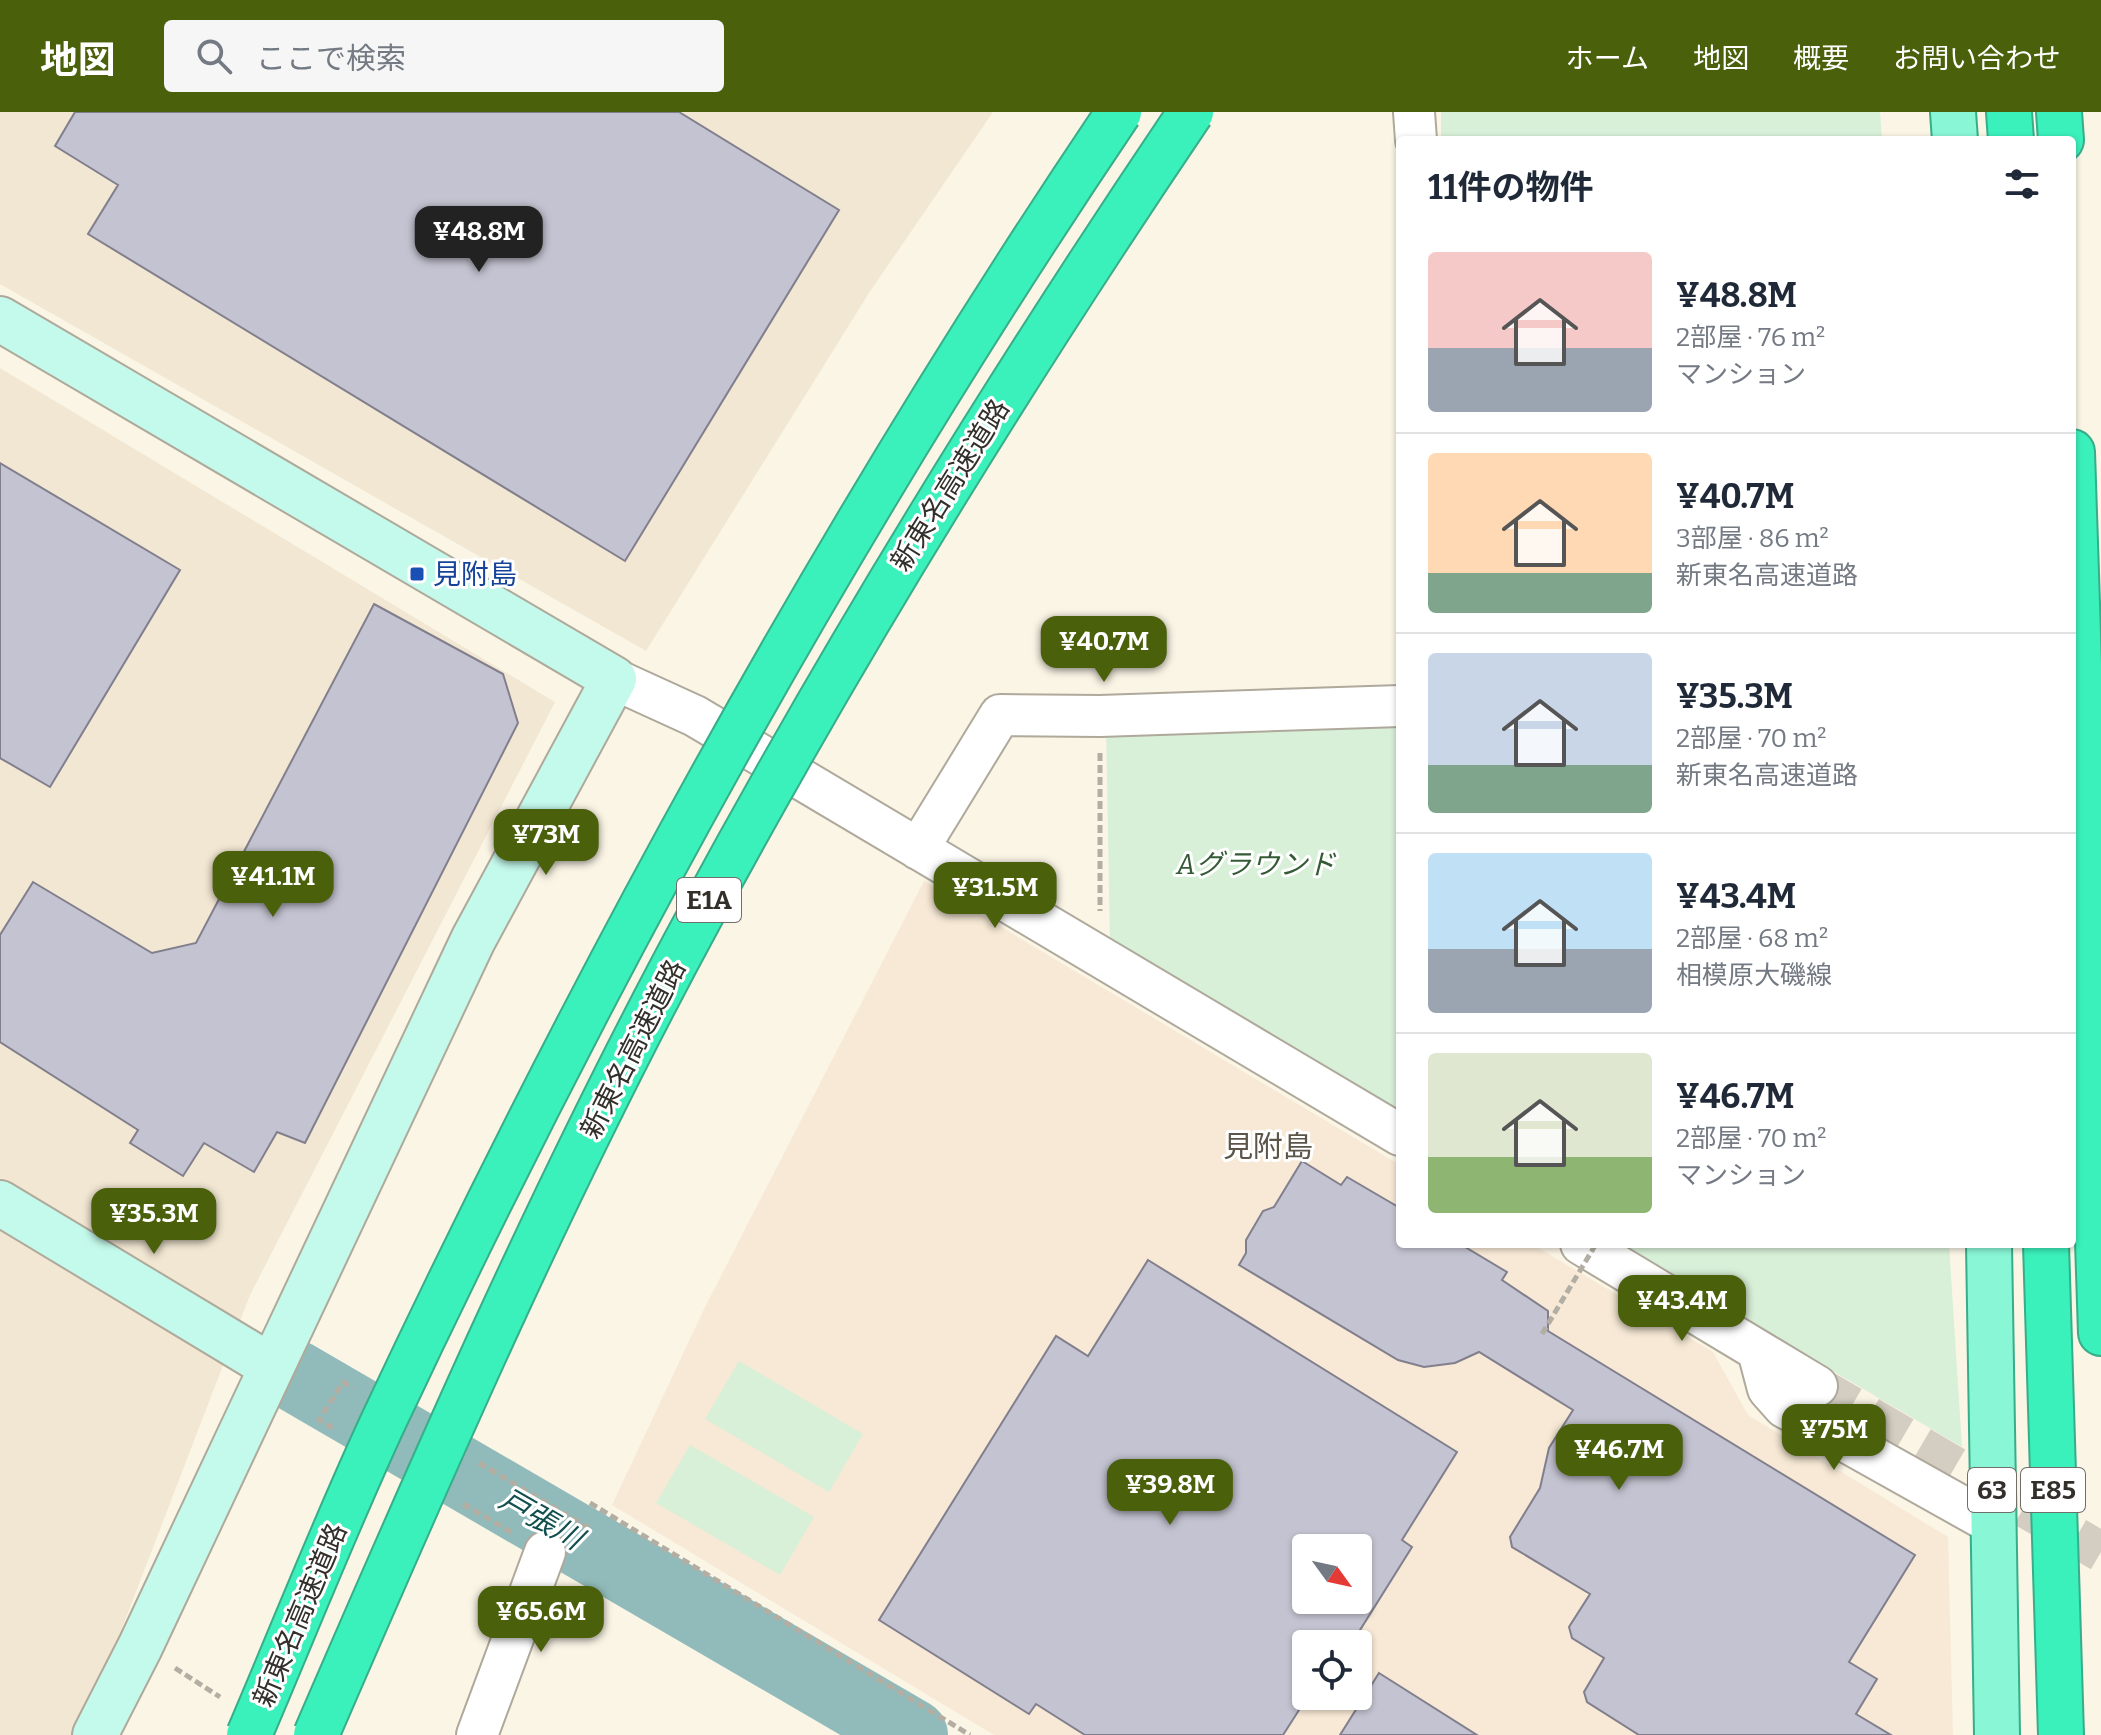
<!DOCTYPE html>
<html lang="ja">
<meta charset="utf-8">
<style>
body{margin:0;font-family:Bitter,"Noto Sans JP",serif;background:#f6f6f7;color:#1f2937;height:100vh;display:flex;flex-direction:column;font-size:30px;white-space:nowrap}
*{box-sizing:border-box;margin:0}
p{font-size:26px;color:#747a83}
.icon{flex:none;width:44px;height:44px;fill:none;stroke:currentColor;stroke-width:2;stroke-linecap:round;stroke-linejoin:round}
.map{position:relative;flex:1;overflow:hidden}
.side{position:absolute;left:1396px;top:24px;width:680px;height:1112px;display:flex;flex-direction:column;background:#fff;border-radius:8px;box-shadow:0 2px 6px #0004}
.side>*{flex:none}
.needle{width:52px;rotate:123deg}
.buttons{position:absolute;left:1292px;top:1422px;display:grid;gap:16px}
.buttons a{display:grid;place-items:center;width:80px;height:80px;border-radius:8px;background:#fff;box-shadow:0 2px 6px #0004;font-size:40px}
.price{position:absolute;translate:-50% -68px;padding:0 18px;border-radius:16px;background:#4a600a;color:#fff;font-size:26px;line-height:52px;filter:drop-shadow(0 2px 4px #0008)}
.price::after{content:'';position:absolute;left:50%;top:48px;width:24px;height:18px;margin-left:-12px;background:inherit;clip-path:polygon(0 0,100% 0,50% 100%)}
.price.selected{background:#222;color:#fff}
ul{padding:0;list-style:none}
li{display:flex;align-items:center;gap:24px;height:200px;padding:0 32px}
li+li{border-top:2px solid #e0e1e3}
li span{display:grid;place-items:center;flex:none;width:224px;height:160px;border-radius:8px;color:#555}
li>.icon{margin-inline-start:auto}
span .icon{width:96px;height:96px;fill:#fffc;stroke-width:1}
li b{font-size:34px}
h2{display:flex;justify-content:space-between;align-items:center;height:96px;padding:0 32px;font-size:34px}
header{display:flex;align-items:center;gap:48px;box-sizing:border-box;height:112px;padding:0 40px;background:#4a600a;color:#fff}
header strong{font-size:38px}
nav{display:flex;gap:44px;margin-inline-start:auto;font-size:28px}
.search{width:560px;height:72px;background:#f6f6f7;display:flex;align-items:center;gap:20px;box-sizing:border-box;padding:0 28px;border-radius:8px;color:#747a83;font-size:30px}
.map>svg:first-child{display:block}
.built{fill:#f2e7d2}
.education{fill:#f7e9d5;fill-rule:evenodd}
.green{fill:#d8efd8}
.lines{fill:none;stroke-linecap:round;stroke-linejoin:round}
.river{stroke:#91bbba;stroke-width:72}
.building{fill:#c4c3d1;stroke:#817f8d;stroke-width:2;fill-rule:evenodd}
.street-tunnel{stroke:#d3cec1;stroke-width:40;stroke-dasharray:40 20;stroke-linecap:butt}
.street-casing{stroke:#afa99b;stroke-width:44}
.secondary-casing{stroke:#afa99b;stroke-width:48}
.primary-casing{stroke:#38ad89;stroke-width:48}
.highway-casing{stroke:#38ad89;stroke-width:48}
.path{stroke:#b3aea3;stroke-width:5;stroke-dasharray:8 4;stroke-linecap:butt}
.street{stroke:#fff;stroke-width:40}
.secondary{stroke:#c4faeb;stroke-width:44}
.primary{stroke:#89f6d6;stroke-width:44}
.highway{stroke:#3af0bb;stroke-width:44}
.highway-bridge-casing{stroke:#38ad89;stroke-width:48;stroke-linecap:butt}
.path-bridge{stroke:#b3aea3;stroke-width:5;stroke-dasharray:8 4;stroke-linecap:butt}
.highway-bridge{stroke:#3af0bb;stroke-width:44}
.transit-dot{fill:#1a4fb4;stroke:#fff;stroke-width:3}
.labels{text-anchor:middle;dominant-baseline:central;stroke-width:6;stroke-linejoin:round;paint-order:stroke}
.shield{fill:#fff;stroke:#706e6b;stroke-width:2}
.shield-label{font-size:26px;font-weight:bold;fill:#33302b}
.street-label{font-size:28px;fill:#33302b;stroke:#fff}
.transit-label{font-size:28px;fill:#164399;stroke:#fff;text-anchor:start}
.park-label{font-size:28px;font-style:italic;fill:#345b36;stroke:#fff}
.neighbourhood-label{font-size:30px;fill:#5c564a;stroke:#fff}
.water-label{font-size:30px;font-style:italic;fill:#124f4f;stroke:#fff}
</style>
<header>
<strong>地図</strong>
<div class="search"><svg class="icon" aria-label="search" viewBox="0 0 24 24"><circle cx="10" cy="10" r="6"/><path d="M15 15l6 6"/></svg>ここで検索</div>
<nav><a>ホーム</a><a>地図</a><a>概要</a><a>お問い合わせ</a></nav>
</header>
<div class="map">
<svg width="2101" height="1623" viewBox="0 0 2101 1623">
<rect width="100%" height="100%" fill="#fbf5e6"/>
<path class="built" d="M0 0H993L869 181 646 539 0 172Z
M0 256 555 590 250 1183 81 1623H0Z"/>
<path class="education" d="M924 769 1400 1053V1132H1532L1713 1240 1748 1303 1948 1425 1953 1623H994L612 1393 704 1197ZM1306 1436H1358V1488H1306ZM1306 1532H1358V1584H1306Z"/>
<path class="green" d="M1441 0H1880L1882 28H1441Z
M1400 606V1004L1110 832 1106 613Z
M1617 1132H1949L1962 1335Z
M739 1249 863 1322 829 1380 705 1307Z
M690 1333 814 1405 780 1463 656 1391Z"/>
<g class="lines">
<path class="river" d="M295 1264 912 1623"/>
</g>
<path class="building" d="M75 0H679L839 98 625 449 88 122 118 73 55 34Z
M0 351 180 458 50 675 0 646Z
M374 492 503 562 518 611 305 1031 277 1020 254 1060 204 1031 183 1064 130 1031 138 1018 0 930V823L33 770 152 841 196 831Z
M1302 1049 1341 1073 1347 1065 1400 1096V1132H1460L1507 1160 1502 1168 1548 1199V1219L1915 1443 1849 1550 1877 1567 1856 1602 1891 1623H1639L1587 1590 1584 1580 1604 1546 1572 1526 1569 1515 1590 1482 1512 1435 1510 1425 1540 1376 1549 1336 1573 1298 1479 1240 1455 1251 1424 1255 1398 1248 1239 1153 1246 1141V1128L1263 1099 1274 1095Z
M1148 1148 1457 1340 1402 1428 1412 1435 1355 1526 1347 1521 1340 1532H1306L1308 1584 1283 1623H1085L1036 1592 1029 1602 879 1508 1056 1224 1088 1244ZM1306 1436H1358V1488H1306Z
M1379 1561 1477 1623H1340Z"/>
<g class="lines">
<path class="street-tunnel" d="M1817 1274 2101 1440"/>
<g class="street-casing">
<path id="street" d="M1414 0 1416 28
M614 567 695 604 1400 1023
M918 737 1000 603 1100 604 1400 594
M1581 1132 1817 1274
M1758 1239 1768 1277 1784 1295 1993 1412
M477 1623 545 1440"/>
</g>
<g class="secondary-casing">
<path id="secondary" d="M0 207 614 567 473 828 140 1535 95 1623
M0 1091 272 1255"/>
</g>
<g class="primary-casing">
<path id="primary" d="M1953 0 1955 28
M1989 1132 1997 1623"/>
</g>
<g class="highway-casing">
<path id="highway" d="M2009 0 2011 28
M2059 0 2061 28
M2072 340 2101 1221
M2046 1132 2061 1623"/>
</g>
<path class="path" d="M1100 641V799
M333 1316 319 1308 343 1270 353 1276
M479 1351 589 1416
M590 1391 970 1623
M463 1392 513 1421
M175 1556 220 1585"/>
<use href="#street" class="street"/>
<use href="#secondary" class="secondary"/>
<use href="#primary" class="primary"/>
<use href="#highway" class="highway"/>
<g class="highway-bridge-casing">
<path id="highway-bridge" d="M249 1623C294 1518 336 1411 384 1308 597 855 839 415 1119 0
M316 1623C435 1348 555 1072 698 808 848 530 1014 262 1191 0"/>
</g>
<path class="path-bridge" d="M1542 1222 1596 1132"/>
<use href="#highway-bridge" class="highway-bridge"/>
</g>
<rect class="transit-dot" x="409" y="454" width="16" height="16" rx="4"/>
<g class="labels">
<g class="shield">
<rect x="677" y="766" width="64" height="44" rx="6"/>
<rect x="1968" y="1356" width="48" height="44" rx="6"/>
<rect x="2021" y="1356" width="64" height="44" rx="6"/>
</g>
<g class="shield-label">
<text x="709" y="788">E1A</text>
<text x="1992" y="1378">63</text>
<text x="2053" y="1378">E85</text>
</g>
<g class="street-label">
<text transform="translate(950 373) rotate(-58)">新東名高速道路</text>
<text transform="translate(633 937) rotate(-63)">新東名高速道路</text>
<text transform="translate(300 1503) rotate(-67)">新東名高速道路</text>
</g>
<g class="transit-label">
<text x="433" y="462">見附島</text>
</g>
<g class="park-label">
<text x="1256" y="752">Aグラウンド</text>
</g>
<g class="neighbourhood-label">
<text x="1268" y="1035">見附島</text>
</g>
<g class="water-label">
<text transform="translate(541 1407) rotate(30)">戸張川</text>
</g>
</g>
</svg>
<div class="buttons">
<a><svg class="needle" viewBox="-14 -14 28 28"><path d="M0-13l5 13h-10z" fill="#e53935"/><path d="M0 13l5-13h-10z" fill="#747a83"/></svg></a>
<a><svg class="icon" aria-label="locate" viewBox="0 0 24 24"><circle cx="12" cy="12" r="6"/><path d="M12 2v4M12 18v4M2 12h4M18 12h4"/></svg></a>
</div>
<b class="price selected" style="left:479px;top:162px">¥48.8M</b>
<b class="price" style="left:1104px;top:572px">¥40.7M</b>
<b class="price" style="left:546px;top:765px">¥73M</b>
<b class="price" style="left:273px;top:807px">¥41.1M</b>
<b class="price" style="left:995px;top:818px">¥31.5M</b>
<b class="price" style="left:154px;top:1144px">¥35.3M</b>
<b class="price" style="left:1682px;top:1231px">¥43.4M</b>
<b class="price" style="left:1834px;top:1360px">¥75M</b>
<b class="price" style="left:1619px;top:1380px">¥46.7M</b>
<b class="price" style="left:1170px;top:1415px">¥39.8M</b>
<b class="price" style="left:541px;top:1542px">¥65.6M</b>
<section class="side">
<h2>11件の物件<svg class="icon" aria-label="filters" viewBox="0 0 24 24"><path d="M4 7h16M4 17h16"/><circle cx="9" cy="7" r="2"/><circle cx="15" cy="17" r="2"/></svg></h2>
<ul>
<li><span style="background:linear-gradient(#f6c9c9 60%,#9aa5b1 0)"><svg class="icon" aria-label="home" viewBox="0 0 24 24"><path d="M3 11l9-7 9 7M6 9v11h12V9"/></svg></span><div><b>¥48.8M</b><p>2部屋 · 76 m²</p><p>マンション</p></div></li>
<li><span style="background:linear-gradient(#ffd9b3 75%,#7fa58c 0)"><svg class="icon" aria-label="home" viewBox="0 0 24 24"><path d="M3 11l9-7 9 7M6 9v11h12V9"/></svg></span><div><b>¥40.7M</b><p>3部屋 · 86 m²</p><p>新東名高速道路</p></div></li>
<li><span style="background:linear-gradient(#c9d6e8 70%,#7fa58c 0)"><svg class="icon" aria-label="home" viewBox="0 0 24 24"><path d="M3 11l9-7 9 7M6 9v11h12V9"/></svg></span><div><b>¥35.3M</b><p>2部屋 · 70 m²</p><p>新東名高速道路</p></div></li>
<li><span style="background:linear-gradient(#bfe0f5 60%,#9aa5b1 0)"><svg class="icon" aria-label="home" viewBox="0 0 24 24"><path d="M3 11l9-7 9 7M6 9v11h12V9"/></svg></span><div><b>¥43.4M</b><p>2部屋 · 68 m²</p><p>相模原大磯線</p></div></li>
<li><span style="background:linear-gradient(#dfe7d0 65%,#8fb573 0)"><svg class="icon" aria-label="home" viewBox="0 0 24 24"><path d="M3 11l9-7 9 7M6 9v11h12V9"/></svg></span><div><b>¥46.7M</b><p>2部屋 · 70 m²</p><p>マンション</p></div></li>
</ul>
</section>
</div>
